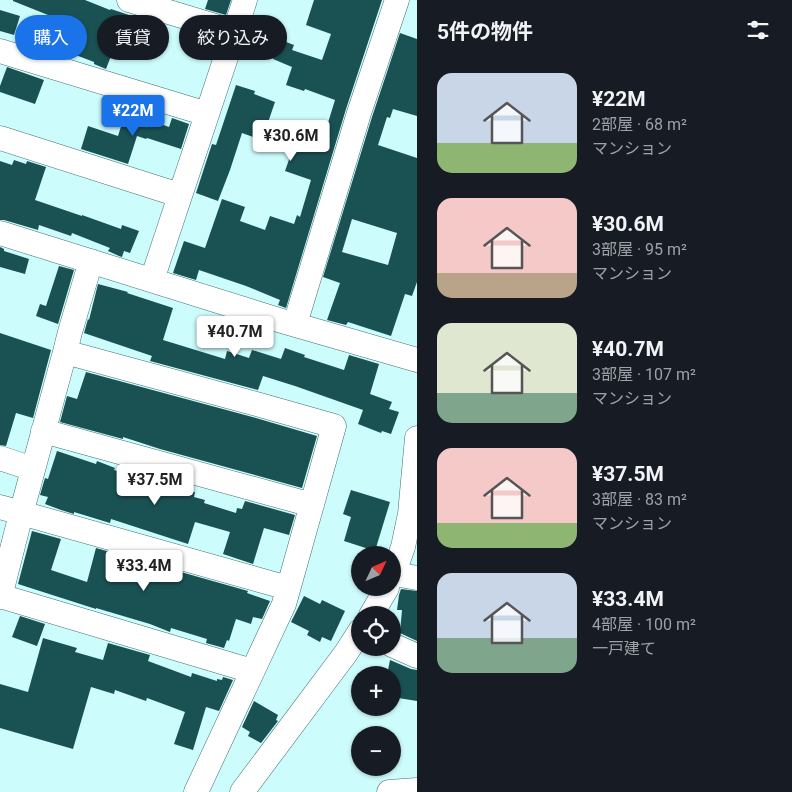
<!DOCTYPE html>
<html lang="ja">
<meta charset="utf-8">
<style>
body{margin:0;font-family:Roboto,"Noto Sans JP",sans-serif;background:#20242c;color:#f1f3f6;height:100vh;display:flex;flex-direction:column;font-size:19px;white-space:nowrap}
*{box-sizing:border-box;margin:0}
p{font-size:16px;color:#9ea1a6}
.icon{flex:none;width:28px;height:28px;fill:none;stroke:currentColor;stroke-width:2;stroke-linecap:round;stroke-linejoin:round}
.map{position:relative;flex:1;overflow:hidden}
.panel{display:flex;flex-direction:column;background:#171b24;width:375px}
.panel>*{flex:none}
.top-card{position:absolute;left:15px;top:15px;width:326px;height:45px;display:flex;gap:10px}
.needle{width:32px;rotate:46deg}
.tools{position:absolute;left:351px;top:546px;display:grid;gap:10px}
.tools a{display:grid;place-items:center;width:50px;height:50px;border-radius:50%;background:#171b24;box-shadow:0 1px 4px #0004;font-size:25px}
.price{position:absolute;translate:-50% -42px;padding:0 11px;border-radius:5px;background:#fff;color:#222;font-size:16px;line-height:32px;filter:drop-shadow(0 1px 2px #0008)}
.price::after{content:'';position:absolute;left:50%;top:30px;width:15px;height:11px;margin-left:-8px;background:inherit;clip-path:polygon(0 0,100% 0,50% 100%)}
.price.current{background:#1a73e8;color:#fff}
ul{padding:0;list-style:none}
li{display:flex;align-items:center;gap:15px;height:125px;padding:0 20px}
li span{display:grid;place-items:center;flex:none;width:140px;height:100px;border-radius:15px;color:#555}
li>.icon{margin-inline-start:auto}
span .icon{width:60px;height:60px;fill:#fffc;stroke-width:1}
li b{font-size:21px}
h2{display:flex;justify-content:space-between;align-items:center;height:60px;padding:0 20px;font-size:21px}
.chip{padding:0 18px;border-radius:22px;background:#171b24;box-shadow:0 1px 4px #0004;font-size:18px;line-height:45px}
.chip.current{background:#1a73e8;color:#fff}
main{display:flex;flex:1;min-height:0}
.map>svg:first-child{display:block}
.building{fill:#1a5254;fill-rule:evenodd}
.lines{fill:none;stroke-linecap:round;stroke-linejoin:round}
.minor-casing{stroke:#456f70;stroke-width:25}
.minor{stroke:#fff;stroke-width:24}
</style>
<main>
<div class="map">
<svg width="417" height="792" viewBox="0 0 417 792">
<rect width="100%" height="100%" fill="#cdfcfd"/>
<path class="building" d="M13 0H85L110 10 111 9 135 17 153 22 144 47 118 38 106 69 94 64V62L47 44 58 19 13 1Z
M208 0H231L226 15 205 9Z
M314 0H382L346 109 286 308 278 305 280 300 246 286 199 270 196 280 173 273 184 241 205 248 222 199 245 207 240 221 265 230 270 216 294 224 297 215 300 217 311 180 285 171 296 140 320 149 335 100 305 89 304 91 286 85 292 67 273 59 281 40 294 45 292 50 322 60 331 34 306 25Z
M0 10 20 16 14 35 0 31Z
M400 33 417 39V116L393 109 390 118 387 117 378 145 417 158V282L412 296 405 294 391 336 348 322 346 325 327 320 340 283 323 277 372 117ZM352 219 397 233 388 265 342 252Z
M7 67 44 80 35 104 0 92V86Z
M236 85 255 91 254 94 275 102 262 140 242 133 230 170 218 201 196 193 212 144 216 145Z
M125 114 138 119 139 116 169 127 172 118 189 124 181 149 147 138 146 139 137 136 128 164 81 149 88 126 118 136Z
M14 160 26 164 27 161 46 167 35 200 82 216V215L121 229 122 225 139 231 130 253 124 251 122 257 119 256 108 251 110 248 72 233 71 236 39 225 38 230 4 220H0V161L12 165Z
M0 247 4 249V251L29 259 25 274 0 267Z
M59 266 74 270 58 324 36 316 40 304 46 306Z
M98 284 128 292 127 293 173 308 163 340 225 359 227 351 249 358 252 350 281 359 285 348 305 355 304 357 344 370 349 355 379 364 370 394 392 402 389 409 399 412 391 434 382 431 381 433 358 424 363 410 295 386 263 376 258 390 150 361 152 356 84 333 88 319 89 320Z
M0 333 51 350 33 418 16 413 6 446 0 445Z
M86 372 256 418 317 436 302 488 160 449 123 437V439L60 422 67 396 77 399Z
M57 451 96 464 97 461 115 468 114 470 143 479 145 473 170 482 169 485 195 492 194 497 205 500 204 503 236 513 237 508 242 509 245 501 295 515 289 535 264 528 253 564 223 554 230 532 195 522 188 544 111 519 110 523 74 512V514L61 510 45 504 48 497 40 495 45 478 48 479Z
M351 490 390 502 375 551 344 541 351 517 343 514Z
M32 531 61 539 51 570 87 582 96 548 248 591 247 593 270 601 262 619 253 617 251 624 236 619 229 641 227 640 224 648 206 643 207 639 171 628 170 632 150 624 96 608V609L18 584Z
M401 589 417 591V641L400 633 402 610H397L399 595Z
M304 596 320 604 322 600 345 611 331 641 322 637 320 642 307 635 309 631 291 622Z
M20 616 45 624 37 646 12 637Z
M43 638 77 648 75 652 103 660 108 643 150 655 148 661 191 677 192 673 217 681V679L222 680 223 677 233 680 219 711 206 707 193 750 174 744 185 712 147 698 146 701 115 690 114 694 91 687 73 749 0 728V684L28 692Z
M390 660 411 669 417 670V701L392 697V675H387Z
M254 701 278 715 276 720 278 721 261 743 248 736 250 732 242 727Z"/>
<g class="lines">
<g class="minor-casing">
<path id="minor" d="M129 0 235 32
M0 51 207 114
M0 138 179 195
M0 233 282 321 417 360
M152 280 245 0
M295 324 359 113 397 0
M65 352 260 405 334 426 284 604 196 792
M43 431 312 505
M0 458 33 469
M0 507 288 588
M395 574 417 578
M392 578 403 547 410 514 417 438
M0 596 252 671
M0 597 21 514 65 352 70 332 91 261
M371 615 387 588
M392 645 417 656
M242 792 346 653 360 631
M389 792 417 790"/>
</g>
<use href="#minor" class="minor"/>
</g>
</svg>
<div class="tools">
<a><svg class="needle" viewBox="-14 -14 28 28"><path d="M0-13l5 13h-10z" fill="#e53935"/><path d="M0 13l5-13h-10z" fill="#9ea1a6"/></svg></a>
<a><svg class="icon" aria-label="locate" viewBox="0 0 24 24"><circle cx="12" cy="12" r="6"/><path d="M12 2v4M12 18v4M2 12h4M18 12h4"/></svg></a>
<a>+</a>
<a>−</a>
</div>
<b class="price current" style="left:133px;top:137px">¥22M</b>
<b class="price" style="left:291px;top:162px">¥30.6M</b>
<b class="price" style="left:235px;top:358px">¥40.7M</b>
<b class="price" style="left:155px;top:506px">¥37.5M</b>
<b class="price" style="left:144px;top:592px">¥33.4M</b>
<div class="top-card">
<a class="chip current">購入</a>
<a class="chip">賃貸</a>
<a class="chip">絞り込み</a>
</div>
</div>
<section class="panel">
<h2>5件の物件<svg class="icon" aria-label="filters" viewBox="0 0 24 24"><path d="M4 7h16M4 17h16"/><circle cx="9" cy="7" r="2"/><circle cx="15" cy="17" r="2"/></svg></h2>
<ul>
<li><span style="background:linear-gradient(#c9d6e8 70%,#8fb573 0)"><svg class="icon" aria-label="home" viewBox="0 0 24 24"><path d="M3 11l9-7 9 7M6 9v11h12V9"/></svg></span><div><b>¥22M</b><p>2部屋 · 68 m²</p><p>マンション</p></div></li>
<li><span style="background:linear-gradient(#f6c9c9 75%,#b9a48a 0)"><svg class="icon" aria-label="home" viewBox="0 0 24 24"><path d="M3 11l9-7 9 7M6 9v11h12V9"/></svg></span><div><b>¥30.6M</b><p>3部屋 · 95 m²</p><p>マンション</p></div></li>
<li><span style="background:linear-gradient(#dfe7d0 70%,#7fa58c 0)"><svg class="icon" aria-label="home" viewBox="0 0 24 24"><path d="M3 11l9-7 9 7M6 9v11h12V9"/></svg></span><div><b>¥40.7M</b><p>3部屋 · 107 m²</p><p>マンション</p></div></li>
<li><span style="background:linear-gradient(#f6c9c9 75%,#8fb573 0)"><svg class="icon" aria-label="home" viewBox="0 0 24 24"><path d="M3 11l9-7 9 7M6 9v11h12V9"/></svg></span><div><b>¥37.5M</b><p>3部屋 · 83 m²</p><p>マンション</p></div></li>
<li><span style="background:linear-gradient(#c9d6e8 65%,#7fa58c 0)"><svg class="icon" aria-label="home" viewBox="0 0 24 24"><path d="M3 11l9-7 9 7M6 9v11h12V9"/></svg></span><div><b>¥33.4M</b><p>4部屋 · 100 m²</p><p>一戸建て</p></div></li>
</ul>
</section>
</main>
